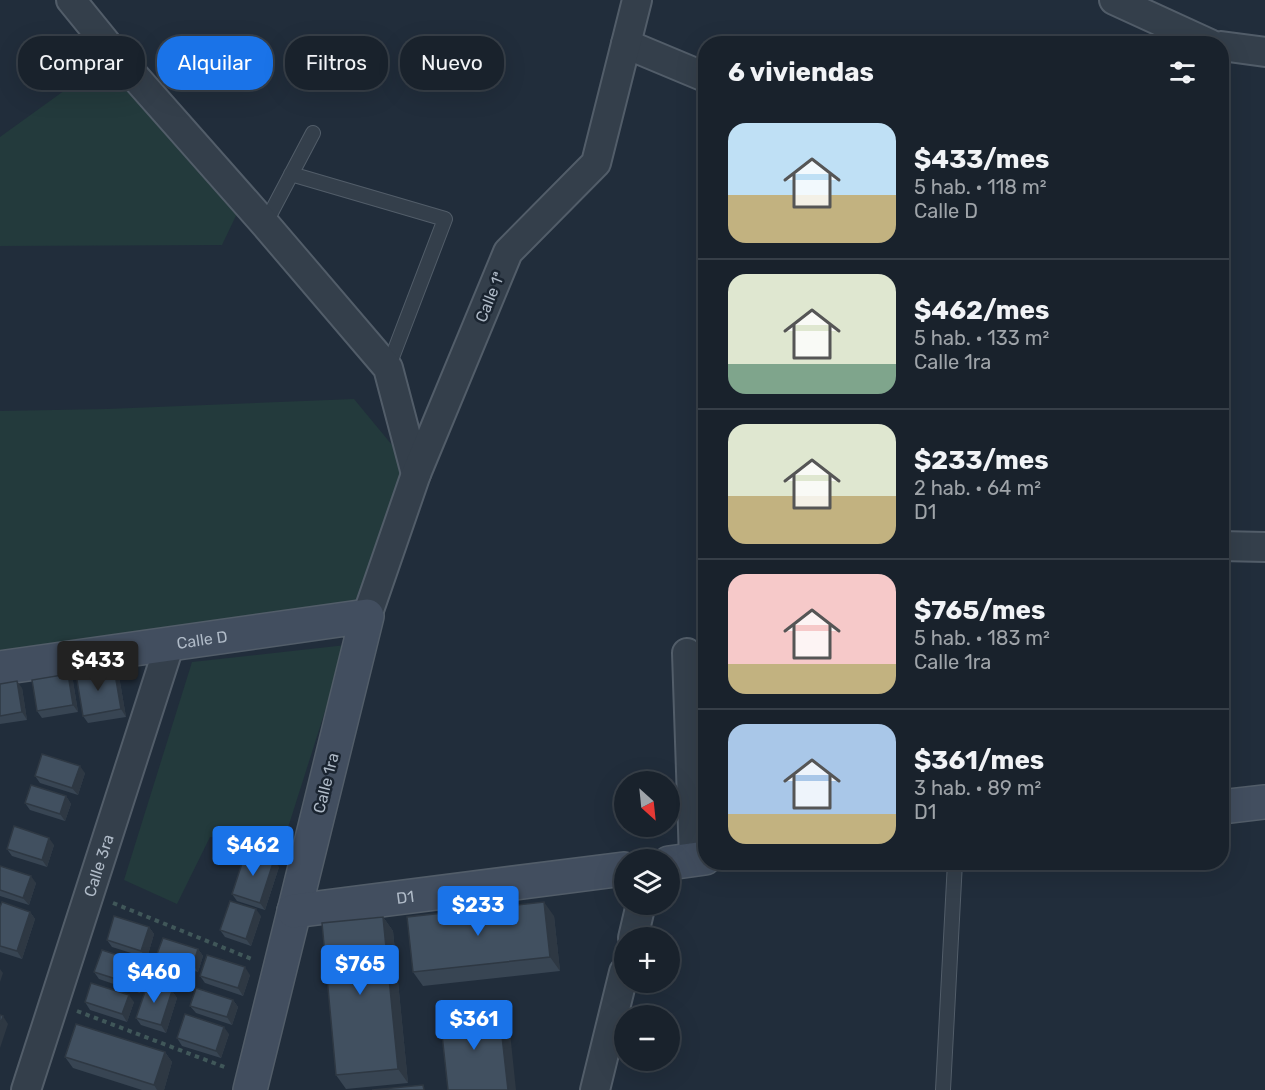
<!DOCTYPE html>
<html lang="es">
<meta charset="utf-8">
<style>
body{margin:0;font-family:Rubik,sans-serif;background:#262f38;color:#f1f3f6;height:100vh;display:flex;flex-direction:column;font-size:22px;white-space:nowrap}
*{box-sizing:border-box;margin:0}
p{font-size:20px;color:#9fa4a9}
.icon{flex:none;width:33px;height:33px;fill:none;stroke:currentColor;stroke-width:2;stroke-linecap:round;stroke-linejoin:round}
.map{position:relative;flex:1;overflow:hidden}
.side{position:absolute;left:698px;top:36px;width:531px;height:834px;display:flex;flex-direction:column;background:#19222c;border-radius:24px;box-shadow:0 6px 24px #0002,0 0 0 2px #373f48}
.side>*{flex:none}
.top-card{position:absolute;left:18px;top:36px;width:570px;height:54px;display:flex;gap:12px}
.needle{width:39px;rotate:153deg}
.controls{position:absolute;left:614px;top:771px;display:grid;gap:12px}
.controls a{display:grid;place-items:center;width:66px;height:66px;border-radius:50%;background:#19222c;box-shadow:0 6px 24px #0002,0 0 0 2px #373f48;font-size:30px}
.price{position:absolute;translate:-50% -51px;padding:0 14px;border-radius:6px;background:#1a73e8;color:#fff;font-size:20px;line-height:39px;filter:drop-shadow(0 2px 3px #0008)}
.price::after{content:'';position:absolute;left:50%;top:36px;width:18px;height:14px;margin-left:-9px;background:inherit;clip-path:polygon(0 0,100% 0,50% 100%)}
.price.current{background:#222;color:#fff}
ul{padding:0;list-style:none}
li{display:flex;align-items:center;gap:18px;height:150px;padding:0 30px}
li+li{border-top:2px solid #373f48}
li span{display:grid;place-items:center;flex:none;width:168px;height:120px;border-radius:18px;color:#555}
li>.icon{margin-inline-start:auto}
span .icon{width:72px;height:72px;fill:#fffc;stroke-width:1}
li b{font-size:26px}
h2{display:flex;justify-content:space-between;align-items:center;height:72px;padding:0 30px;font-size:26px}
.pill{padding:0 21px;border-radius:24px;background:#19222c;box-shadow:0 6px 24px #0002,0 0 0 2px #373f48;font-size:21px;line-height:54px}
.pill.current{background:#1a73e8;color:#fff}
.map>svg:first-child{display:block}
.green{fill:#233a3c}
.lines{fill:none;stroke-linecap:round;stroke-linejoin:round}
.lane-casing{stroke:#525d69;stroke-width:16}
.street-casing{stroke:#525d69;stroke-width:32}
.secondary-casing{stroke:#525d69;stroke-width:36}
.path{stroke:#405759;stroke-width:4;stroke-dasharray:4.5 4.5;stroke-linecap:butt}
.lane{stroke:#343f4b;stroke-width:14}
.street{stroke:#343f4b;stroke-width:28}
.secondary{stroke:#424e5f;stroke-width:33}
.wall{fill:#384553}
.shaded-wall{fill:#2e3843}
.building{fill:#415060;stroke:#2e3843;stroke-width:1.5}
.labels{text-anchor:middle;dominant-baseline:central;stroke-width:5;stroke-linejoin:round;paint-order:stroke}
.street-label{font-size:16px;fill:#afbac7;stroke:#1a2430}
</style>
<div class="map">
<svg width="1265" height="1090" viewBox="0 0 1265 1090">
<rect width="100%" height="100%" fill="#212d3b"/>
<path class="green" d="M115 54 243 201 222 245 0 246V137Z
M354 399 416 474 367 616 0 668V411L107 409Z
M346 645 285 837H210L177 904 124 880 192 662Z"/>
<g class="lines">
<g class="lane-casing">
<path id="lane" d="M291 174 445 219 388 368
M265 224 313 133
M943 1090 955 862"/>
</g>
<g class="street-casing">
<g id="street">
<path d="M71 0 115 54 265 224 388 368 416 474"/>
<path d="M1114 0 1210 44"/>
<path d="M626 44 705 77"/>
<path d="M1221 46 1265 52"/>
<path d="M1221 546 1265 547"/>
<path d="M367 616 416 474 508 252 596 163 637 0"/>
<path d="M687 653 694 859"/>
<path d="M633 938 641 904"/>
<path id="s1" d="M26 1090 170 643"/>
<path d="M595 1090 624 972"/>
</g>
</g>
<g class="secondary-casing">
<g id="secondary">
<path id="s2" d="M0 668 367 616 250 1090"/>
<path d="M1221 807 1265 802"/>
<path d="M669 863 705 858"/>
<path id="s3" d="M294 911 624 869"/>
</g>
</g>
<path class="path" d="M113 903 254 960
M77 1011 227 1068"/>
<use href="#lane" class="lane"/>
<use href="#street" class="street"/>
<use href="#secondary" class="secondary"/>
</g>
<path class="wall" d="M68 674 73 681 78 712 42 718 37 711Z
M119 676 126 717 88 723 83 716Z
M0 684 22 688 27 720 0 724Z
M85 773 78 795 40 783 35 776Z
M66 796 71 804 65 821 30 810 25 803Z
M54 845 47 867 12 856 7 849Z
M0 866 36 883 29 905 0 896Z
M279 867 265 910 237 901 232 894Z
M0 907 30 912 35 919 22 959 0 952Z
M261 916 251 946 225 937 220 930Z
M554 916 560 971 423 986 413 972Z
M383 917 393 931 408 1083 346 1089 336 1075Z
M149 927 154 934 147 958 112 947 107 940Z
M198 949 203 956 198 972 162 961 157 954Z
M142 963 147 970 140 993 99 979 94 972Z
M250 975 243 996 205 983 200 976Z
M172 991 177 998 166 1033 141 1025 136 1018Z
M233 1000 238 1007 232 1025 196 1013 190 1006Z
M85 1002H134L127 1022 90 1010Z
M229 1034 221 1058 182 1046 177 1038Z
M165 1052 172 1062 164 1090H142L73 1068 65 1057Z"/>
<path class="shaded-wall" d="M114 668 119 676 126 717 121 709Z
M68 674 73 681 78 712 73 705Z
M17 681 22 688 27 720 22 712Z
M80 766 85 773 78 795 72 788Z
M66 796 71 804 65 821 60 814Z
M49 838 54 845 47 867 42 860Z
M274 860 279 867 265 910 260 903Z
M31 876 36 883 29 905 23 898Z
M544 902 554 916 560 971 550 957Z
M256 909 261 916 251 946 246 939Z
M30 912 35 919 22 959 17 951Z
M383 917 393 931 408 1083 398 1069Z
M149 927 154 934 147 958 141 951Z
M198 949 203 956 198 972 193 965Z
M142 963 147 970 140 993 135 985Z
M245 967 250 975 243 996 238 988Z
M0 969 3 973 0 982Z
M172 991 177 998 166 1033 161 1025Z
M129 995 134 1002 127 1022 122 1014Z
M233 1000 238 1007 232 1025 227 1017Z
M499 1009 509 1023 516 1090H508Z
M3 1016 8 1024 0 1048V1025Z
M224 1027 229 1034 221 1058 216 1051Z
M165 1052 172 1062 164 1090H157L154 1085Z"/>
<path class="building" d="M114 668 121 709 83 716 76 674Z
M68 674 73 705 37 711 32 680Z
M17 681 22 712 0 716V684Z
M42 754 80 766 72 788 35 776Z
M31 785 66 796 60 814 25 803Z
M14 826 49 838 42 860 7 849Z
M246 851 274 860 260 903 232 894Z
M0 866 31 876 23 898 0 890Z
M230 901 256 909 246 939 220 930Z
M2 902 30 912 17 951 0 946V907Z
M544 902 550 957 413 972 407 917Z
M114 916 149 927 141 951 107 940Z
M383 917 398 1069 336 1075 322 923Z
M163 938 198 949 193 965 157 954Z
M102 950 142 963 135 985 94 972Z
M207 955 245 967 238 988 200 976Z
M91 983 129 995 122 1014 85 1002Z
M148 983 172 991 161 1025 136 1018Z
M196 988 233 1000 227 1017 190 1006Z
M499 1009 508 1090H448L440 1016Z
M185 1014 224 1027 216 1051 177 1038Z
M0 1015 3 1016 0 1025Z
M76 1024 165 1052 154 1085 65 1057Z
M423 1085 424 1090H372Z"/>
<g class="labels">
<g class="street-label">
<text transform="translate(490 297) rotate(-68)">Calle 1ª</text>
<text stroke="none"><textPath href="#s2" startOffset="204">Calle D</textPath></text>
<text transform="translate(326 783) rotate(-76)">Calle 1ra</text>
<text stroke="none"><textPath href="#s1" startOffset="236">Calle 3ra</textPath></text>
<text stroke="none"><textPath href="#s3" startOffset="112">D1</textPath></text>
</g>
</g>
</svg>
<div class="controls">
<a><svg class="needle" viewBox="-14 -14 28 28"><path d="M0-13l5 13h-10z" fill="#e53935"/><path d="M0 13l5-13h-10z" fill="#9fa4a9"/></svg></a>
<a><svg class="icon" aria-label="layers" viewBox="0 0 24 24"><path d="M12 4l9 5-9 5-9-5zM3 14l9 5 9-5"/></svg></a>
<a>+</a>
<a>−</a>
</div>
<b class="price current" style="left:98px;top:692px">$433</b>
<b class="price" style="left:253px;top:877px">$462</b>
<b class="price" style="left:478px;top:937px">$233</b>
<b class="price" style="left:360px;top:996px">$765</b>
<b class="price" style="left:154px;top:1004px">$460</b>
<b class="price" style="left:474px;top:1051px">$361</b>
<div class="top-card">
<a class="pill">Comprar</a>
<a class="pill current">Alquilar</a>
<a class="pill">Filtros</a>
<a class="pill">Nuevo</a>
</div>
<section class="side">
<h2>6 viviendas<svg class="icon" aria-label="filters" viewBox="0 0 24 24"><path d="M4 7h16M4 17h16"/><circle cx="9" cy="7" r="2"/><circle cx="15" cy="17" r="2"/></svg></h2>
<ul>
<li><span style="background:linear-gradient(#bfe0f5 60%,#c2b280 0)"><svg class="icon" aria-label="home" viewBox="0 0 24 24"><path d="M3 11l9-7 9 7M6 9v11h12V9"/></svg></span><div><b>$433/mes</b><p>5 hab. · 118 m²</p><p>Calle D</p></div></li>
<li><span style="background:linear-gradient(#dfe7d0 75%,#7fa58c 0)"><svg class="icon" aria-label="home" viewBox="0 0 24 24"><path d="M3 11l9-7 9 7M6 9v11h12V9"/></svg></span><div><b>$462/mes</b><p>5 hab. · 133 m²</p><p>Calle 1ra</p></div></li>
<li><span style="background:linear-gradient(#dfe7d0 60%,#c2b280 0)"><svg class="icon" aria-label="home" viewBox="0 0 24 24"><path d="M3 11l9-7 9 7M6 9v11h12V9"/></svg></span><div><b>$233/mes</b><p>2 hab. · 64 m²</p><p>D1</p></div></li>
<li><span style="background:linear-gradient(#f6c9c9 75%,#c2b280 0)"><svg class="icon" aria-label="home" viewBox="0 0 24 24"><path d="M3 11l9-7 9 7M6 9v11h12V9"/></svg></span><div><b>$765/mes</b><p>5 hab. · 183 m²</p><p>Calle 1ra</p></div></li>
<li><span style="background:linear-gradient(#a9c7e8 75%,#c2b280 0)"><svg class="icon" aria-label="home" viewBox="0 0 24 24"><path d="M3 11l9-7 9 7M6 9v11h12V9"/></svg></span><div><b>$361/mes</b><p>3 hab. · 89 m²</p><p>D1</p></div></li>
</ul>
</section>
</div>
